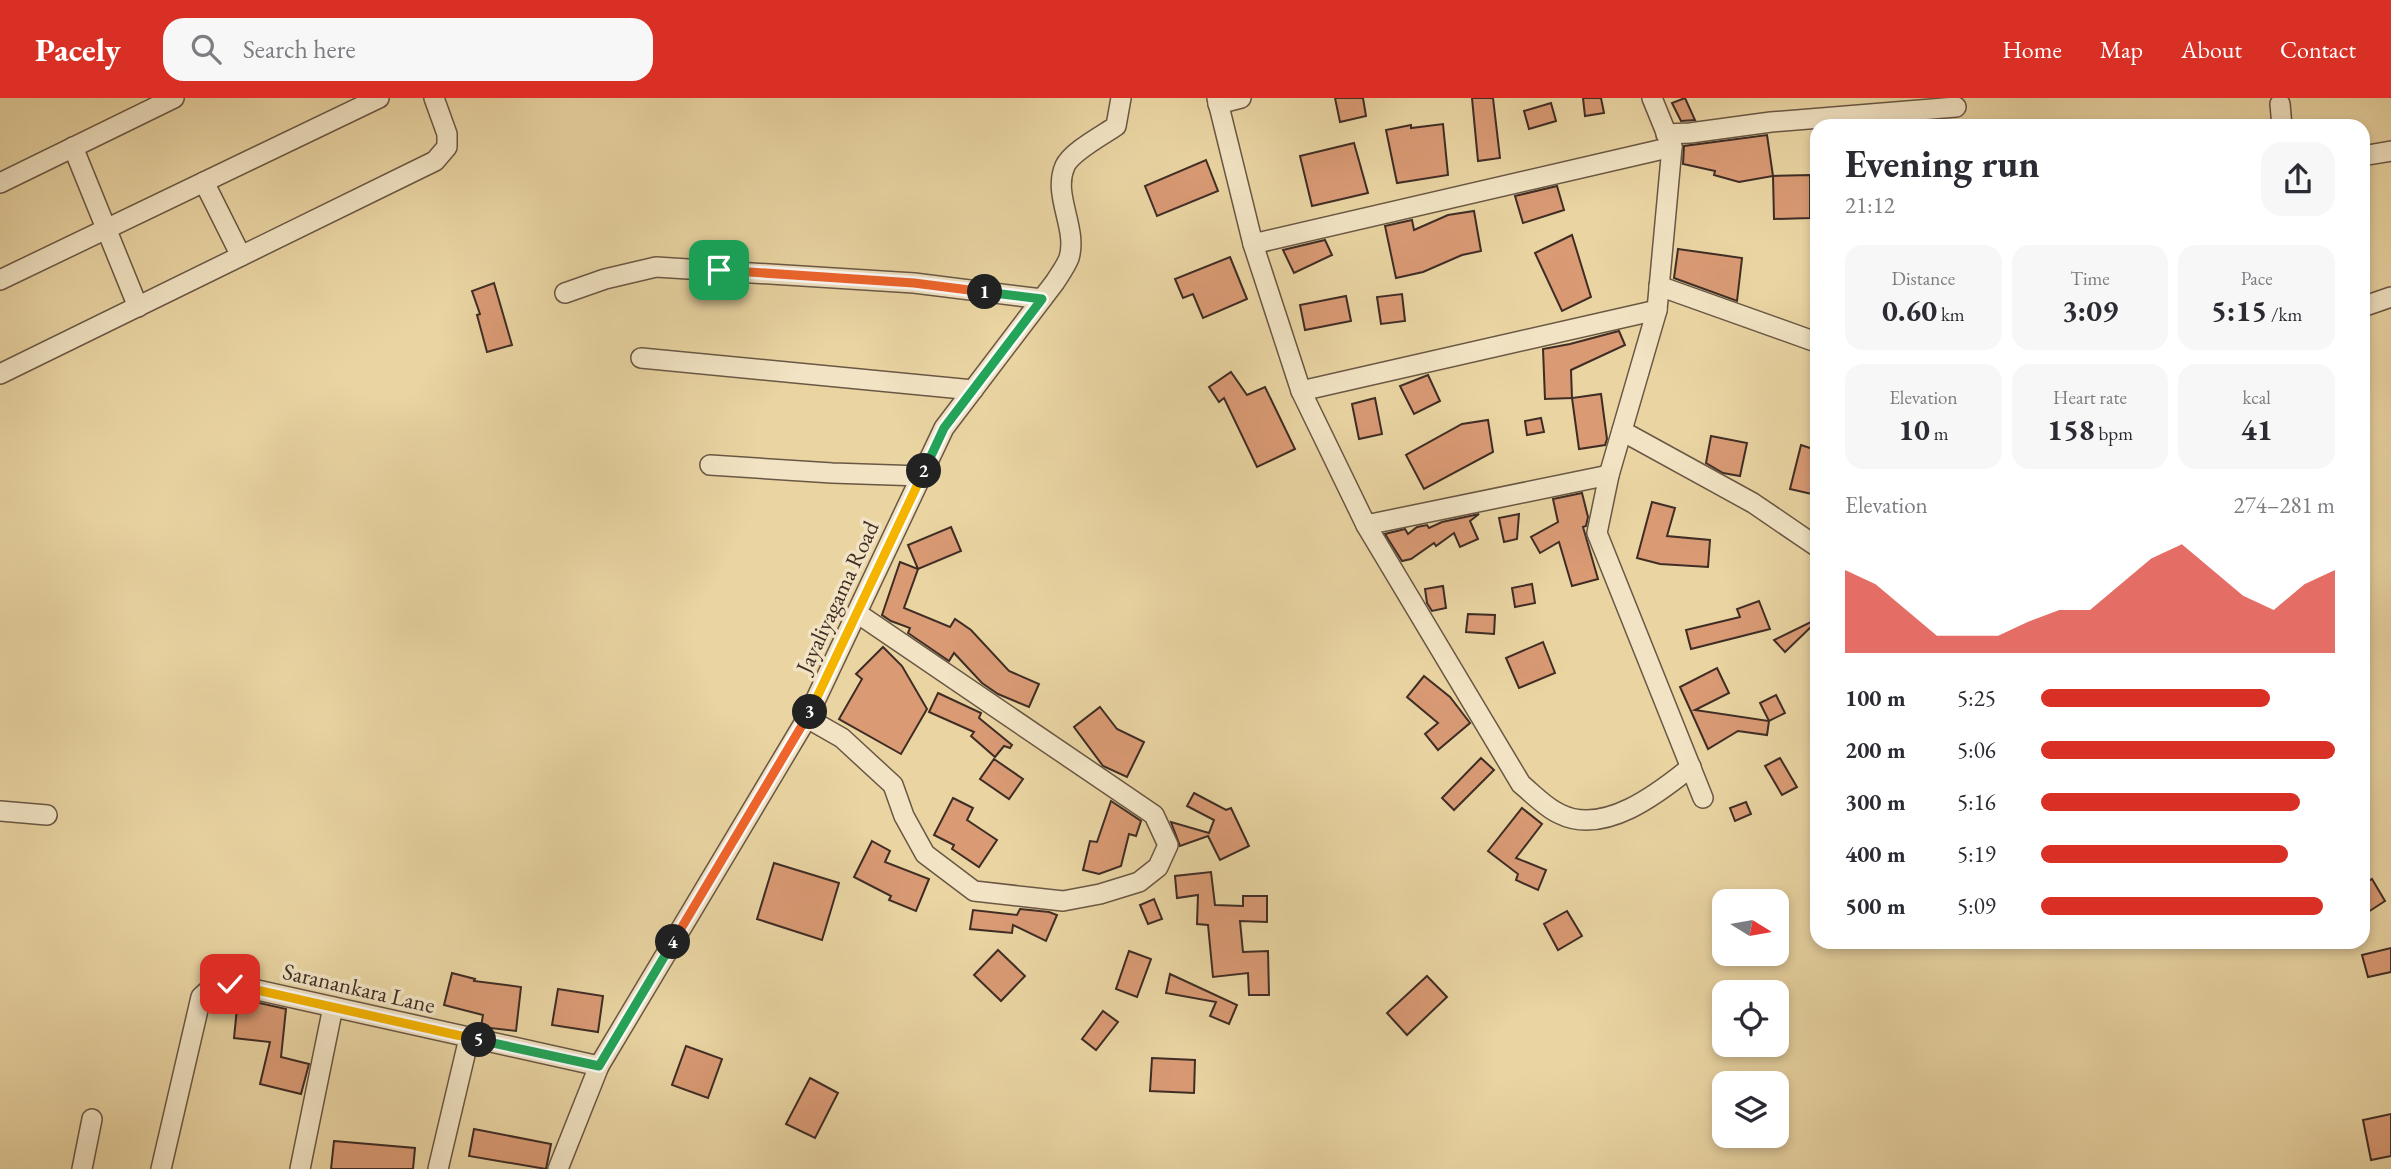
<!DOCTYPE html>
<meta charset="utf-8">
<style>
:root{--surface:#fff;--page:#f7f7f7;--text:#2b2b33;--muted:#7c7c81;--accent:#d93025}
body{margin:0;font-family:"EB Garamond",serif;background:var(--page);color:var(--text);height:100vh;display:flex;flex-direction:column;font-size:26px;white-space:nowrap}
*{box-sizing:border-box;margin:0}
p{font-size:23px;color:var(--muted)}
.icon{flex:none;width:38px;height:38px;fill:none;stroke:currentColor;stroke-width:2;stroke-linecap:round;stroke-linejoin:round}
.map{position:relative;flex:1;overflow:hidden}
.sheet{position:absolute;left:1810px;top:21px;width:560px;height:830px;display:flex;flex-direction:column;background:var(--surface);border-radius:21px;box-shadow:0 4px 10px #0003}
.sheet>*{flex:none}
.needle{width:46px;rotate:101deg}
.tools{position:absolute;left:1712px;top:791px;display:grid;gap:14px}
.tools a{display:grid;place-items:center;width:77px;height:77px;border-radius:14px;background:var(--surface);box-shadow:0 4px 10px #0003;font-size:35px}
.pin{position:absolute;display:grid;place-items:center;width:60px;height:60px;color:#fff;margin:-30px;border-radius:14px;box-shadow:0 4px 10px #0006}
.km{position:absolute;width:35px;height:35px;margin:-18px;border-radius:50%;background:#222;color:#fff;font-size:19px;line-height:35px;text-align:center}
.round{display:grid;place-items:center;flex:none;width:74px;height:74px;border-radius:21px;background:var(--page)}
.overview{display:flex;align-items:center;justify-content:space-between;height:119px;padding:0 35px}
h1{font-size:38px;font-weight:700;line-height:52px}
.stats{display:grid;grid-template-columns:repeat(3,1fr);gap:10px;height:119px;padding:7px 35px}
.stats div{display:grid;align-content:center;border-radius:18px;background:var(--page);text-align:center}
.stats b{font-size:30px;font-weight:700}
.stats small{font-size:19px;font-weight:400}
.stats p{font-size:19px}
.chart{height:196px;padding:14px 35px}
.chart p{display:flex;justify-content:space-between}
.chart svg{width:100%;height:126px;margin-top:7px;fill:var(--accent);opacity:.7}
ul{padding:0 35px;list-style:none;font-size:23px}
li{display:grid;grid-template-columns:112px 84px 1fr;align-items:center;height:52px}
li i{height:18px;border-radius:9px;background:var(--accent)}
header{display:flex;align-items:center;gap:42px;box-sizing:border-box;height:98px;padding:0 35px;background:var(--accent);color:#fff}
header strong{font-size:33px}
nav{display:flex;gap:38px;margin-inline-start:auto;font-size:24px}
.search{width:490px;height:63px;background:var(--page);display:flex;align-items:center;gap:18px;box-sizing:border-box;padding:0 24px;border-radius:21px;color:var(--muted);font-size:26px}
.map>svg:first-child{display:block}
.building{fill:#d99a74;stroke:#3f2d25;stroke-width:2}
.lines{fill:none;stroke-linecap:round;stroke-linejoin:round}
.minor-casing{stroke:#6a5744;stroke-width:22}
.minor{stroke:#f1e3c3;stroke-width:19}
.split-1-casing{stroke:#fff;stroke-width:14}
.split-2-casing{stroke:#fff;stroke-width:14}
.split-3-casing{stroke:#fff;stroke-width:14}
.split-4-casing{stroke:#fff;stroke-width:14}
.split-5-casing{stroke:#fff;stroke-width:14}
.split-6-casing{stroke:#fff;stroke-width:14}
.split-1{stroke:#f0652b;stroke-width:9}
.split-2{stroke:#22a559;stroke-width:9}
.split-3{stroke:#f5b400;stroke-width:9}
.split-4{stroke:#f0652b;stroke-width:9}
.split-5{stroke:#22a559;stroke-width:9}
.split-6{stroke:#f5b400;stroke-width:9}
.labels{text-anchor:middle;stroke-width:7;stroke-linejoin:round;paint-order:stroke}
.street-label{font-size:23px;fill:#3f2d25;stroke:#f1e3c3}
</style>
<header>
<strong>Pacely</strong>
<div class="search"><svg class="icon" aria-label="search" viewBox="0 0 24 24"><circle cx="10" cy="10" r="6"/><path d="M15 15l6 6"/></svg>Search here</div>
<nav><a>Home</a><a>Map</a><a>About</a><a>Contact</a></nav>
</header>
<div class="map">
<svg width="2391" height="1071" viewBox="0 0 2391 1071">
<rect width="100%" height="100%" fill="#e9d4a2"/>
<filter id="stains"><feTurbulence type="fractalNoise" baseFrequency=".00286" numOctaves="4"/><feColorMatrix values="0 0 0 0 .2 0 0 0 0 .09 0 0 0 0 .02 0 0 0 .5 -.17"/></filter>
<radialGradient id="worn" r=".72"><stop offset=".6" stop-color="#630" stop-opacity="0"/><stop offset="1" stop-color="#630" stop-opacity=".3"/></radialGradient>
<!-- building -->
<g class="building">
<path d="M1335 0H1363L1366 18 1340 24Z"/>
<path d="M1472 0H1493L1500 60 1478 63Z"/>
<path d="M1583 0H1601L1604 15 1585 18Z"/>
<path d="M1685 0 1695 22 1681 23 1672 5Z"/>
<path d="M1551 5 1556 23 1529 31 1524 13Z"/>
<path d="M1443 26 1448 77 1397 85 1386 32 1411 27V30Z"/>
<path d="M1767 37 1773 78 1739 84 1714 77 1715 73 1683 66 1684 48Z"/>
<path d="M1354 45 1368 95 1312 108 1300 58Z"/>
<path d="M1206 62 1218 93 1157 118 1145 88Z"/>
<path d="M1810 77V120L1774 121 1773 78Z"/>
<path d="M1557 88 1564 112 1523 125 1515 98Z"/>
<path d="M1474 113 1481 153 1462 157 1423 174 1396 180 1385 128 1412 122 1414 132 1448 117Z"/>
<path d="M1572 137 1591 199 1562 213 1535 155Z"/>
<path d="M1325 142 1332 157 1294 175 1283 152Z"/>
<path d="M1678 151 1742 160 1737 203 1674 180Z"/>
<path d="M1230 159 1247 201 1203 220 1193 196 1183 200 1175 181Z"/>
<path d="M494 185 512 247 487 254 477 217 480 216 472 193Z"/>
<path d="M1402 196 1405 223 1381 226 1377 199Z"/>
<path d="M1346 198 1351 223 1305 232 1300 207Z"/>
<path d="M1619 233 1625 247 1571 272 1572 300 1545 301 1543 251 1570 246Z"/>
<path d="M1231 274 1247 297 1265 289 1295 351 1257 369 1224 300 1219 304 1209 289Z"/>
<path d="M1428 277 1440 303 1414 316 1400 288Z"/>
<path d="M1601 296 1607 341 1605 347 1579 351 1572 300Z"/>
<path d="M1375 300 1382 336 1359 341 1352 306Z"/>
<path d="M1541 320 1544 334 1527 337 1525 323Z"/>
<path d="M1488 322 1493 354 1424 391 1406 357 1462 326Z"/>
<path d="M1711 338 1747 345 1740 378 1723 375 1706 365Z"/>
<path d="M1801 347 1816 352V397L1790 391Z"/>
<path d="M1582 395 1588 419 1586 428 1583 429 1598 481 1572 488 1559 444 1540 455 1531 439 1558 424 1553 401Z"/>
<path d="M1652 404 1675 410 1667 438 1710 442 1708 469 1660 466 1637 460Z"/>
<path d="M1479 416 1470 423 1478 441 1460 449 1454 435 1436 448 1434 445 1411 461 1402 463 1385 436 1405 431 1408 436 1417 429 1427 427 1429 430 1442 424Z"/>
<path d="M1519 416 1517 441 1504 444 1499 420Z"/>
<path d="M951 429 961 453 918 471 908 447Z"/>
<path d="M900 464 918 471 904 510 950 529 955 521 971 532 1009 573 1039 586 1029 609 998 596 982 585 954 555 949 563 908 535 910 530 891 523 882 517Z"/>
<path d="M1532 486 1535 505 1515 509 1512 490Z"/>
<path d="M1443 488 1446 510 1432 513 1427 505 1425 491Z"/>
<path d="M1759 503 1770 531 1691 551 1686 532 1740 519 1737 511Z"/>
<path d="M1468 516 1495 517 1494 536 1466 534Z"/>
<path d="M1813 523 1815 525 1785 554 1774 542Z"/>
<path d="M1543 544 1555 575 1519 590 1506 560Z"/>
<path d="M883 549 902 568 927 611 901 656 839 621 862 581 856 576Z"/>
<path d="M1717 570 1729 595 1695 612 1769 623 1767 637 1738 633 1708 651 1680 589Z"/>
<path d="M1424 578 1450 599 1470 625 1438 652 1425 636 1438 625 1407 599Z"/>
<path d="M938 595 981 615 979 620 1012 647 1010 650 1004 648 995 659 971 638 974 634 929 614Z"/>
<path d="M1776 597 1785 615 1769 623 1760 605Z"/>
<path d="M1100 609 1117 631 1144 644 1127 679 1103 668 1074 629Z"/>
<path d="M1481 660 1494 672 1454 712 1442 700Z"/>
<path d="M1780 660 1797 689 1782 697 1765 668Z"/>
<path d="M994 661 1023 681 1009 701 980 681Z"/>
<path d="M1194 695 1226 712 1231 710 1249 748 1220 762 1208 738 1180 748 1171 724 1209 735 1214 722 1187 708Z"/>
<path d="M953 700 973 710 967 722 997 742 979 769 952 751 954 747 934 737Z"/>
<path d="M1111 703 1141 723 1136 738 1129 736 1121 768 1099 776 1083 772 1090 743 1097 744Z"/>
<path d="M1746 704 1751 716 1735 723 1730 710Z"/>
<path d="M1522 710 1542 726 1516 760 1546 772 1538 792 1516 782 1518 776 1488 753Z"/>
<path d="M872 743 890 753 885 764 929 781 916 813 889 802 891 798 854 779Z"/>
<path d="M774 765 839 785 822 842 757 821Z"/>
<path d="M1211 774 1215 807 1243 808V798H1267V824L1240 823 1243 854 1268 853 1269 897H1249L1248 875 1213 879 1208 827 1197 826 1198 797 1177 800 1175 778Z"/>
<path d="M2372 781 2385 803 2362 818V787Z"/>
<path d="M1154 801 1162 821 1148 826 1140 807Z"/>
<path d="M1020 811 1049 814 1057 817 1046 843 1013 827 1012 835 970 831 973 812 1017 817Z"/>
<path d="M1567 813 1582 838 1558 852 1544 826Z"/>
<path d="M2391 850V874L2368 879 2362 857Z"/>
<path d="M998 852 1025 878 1001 903 974 877Z"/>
<path d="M1129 853 1151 861 1137 899 1116 891Z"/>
<path d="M452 875 475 881 474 883 521 889 516 933 481 929 483 917 444 907Z"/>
<path d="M1170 876 1237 907 1229 926 1210 918 1216 904 1166 895Z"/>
<path d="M1427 878 1447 899 1407 937 1387 915Z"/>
<path d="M558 891 603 898 598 934 552 927Z"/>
<path d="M238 900 286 911 281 959 309 966 301 996 260 986 270 944 234 940Z"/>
<path d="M1103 913 1118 924 1096 952 1082 941Z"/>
<path d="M686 948 722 961 708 1000 672 987Z"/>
<path d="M1152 960 1195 962 1194 995 1150 993Z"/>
<path d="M810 980 838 995 815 1040 786 1026Z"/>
<path d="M2391 1016V1058L2371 1062 2363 1022Z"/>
<path d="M474 1031 551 1046 546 1071 469 1058Z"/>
<path d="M334 1043 415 1050 413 1071H331Z"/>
</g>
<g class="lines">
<!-- minor casing -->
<g class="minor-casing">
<g id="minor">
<path d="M1217 0 1253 146 1301 293 1366 427 1521 686C1533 696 1546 710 1560 716 1604 738 1659 695 1691 669"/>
<path d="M1652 0 1672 49 1657 212 1609 377 1597 435 1703 700"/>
<path d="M1218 6 1241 0"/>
<path d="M2280 6 2282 28"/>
<path d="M1666 36 1690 35 1771 24 1956 9"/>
<path d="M73 49 138 209"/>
<path d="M2362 58 2391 53"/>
<path d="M204 84 241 158"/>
<path d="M0 85 174 0"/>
<path d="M1253 146 1672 49"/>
<path d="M0 182 379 0"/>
<path d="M1659 188 1816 244"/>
<path d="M565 195 605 181 656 169 914 185 1042 201"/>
<path d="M2362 209 2391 199"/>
<path d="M641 260 973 292"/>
<path d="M0 276 435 63 447 49V36L434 0"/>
<path d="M1301 293 1657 212"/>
<path d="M1622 333 1753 405 1816 448"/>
<path d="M710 367 832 375 921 378"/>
<path d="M1366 427 1609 377"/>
<path d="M807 620 842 640 893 687 904 718 925 756 974 793 1063 803 1100 796 1139 784 1158 769 1168 747 1154 717 857 515"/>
<path d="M0 713 47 717"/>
<path d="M82 1071 92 1021"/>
<path d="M161 1071 201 899 212 889 230 886 599 968"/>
<path d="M300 1071 333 909"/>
<path d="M438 1071 469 940"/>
<path d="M558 1071 599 968 807 620 944 330 1055 184C1060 176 1066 168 1069 160 1078 130 1052 97 1065 68 1071 54 1103 37 1116 28L1121 0"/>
</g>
</g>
<!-- minor -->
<use href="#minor" class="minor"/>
</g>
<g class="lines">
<!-- split-1 casing -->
<g class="split-1-casing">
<path id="split-1" d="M719 172 914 185 985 194"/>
</g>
<!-- split-2 casing -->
<g class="split-2-casing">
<path id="split-2" d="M924 373 944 330 1042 201 985 194"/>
</g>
<!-- split-3 casing -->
<g class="split-3-casing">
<path id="split-3" d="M810 614 924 373"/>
</g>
<!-- split-4 casing -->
<g class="split-4-casing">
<path id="split-4" d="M673 844 810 614"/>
</g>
<!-- split-5 casing -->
<g class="split-5-casing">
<path id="split-5" d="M479 942 599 968 673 844"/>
</g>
<!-- split-6 casing -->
<g class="split-6-casing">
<path id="split-6" d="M230 886 479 942"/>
</g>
<!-- split-1 -->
<use href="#split-1" class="split-1"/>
<!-- split-2 -->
<use href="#split-2" class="split-2"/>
<!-- split-3 -->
<use href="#split-3" class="split-3"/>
<!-- split-4 -->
<use href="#split-4" class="split-4"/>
<!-- split-5 -->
<use href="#split-5" class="split-5"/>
<!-- split-6 -->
<use href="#split-6" class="split-6"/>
</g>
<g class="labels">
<!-- street labels -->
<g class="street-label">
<text transform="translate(837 499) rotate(-65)" y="8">Jayaliyagama Road</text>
<text transform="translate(359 890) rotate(13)" y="8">Saranankara Lane</text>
</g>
</g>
<rect width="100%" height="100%" filter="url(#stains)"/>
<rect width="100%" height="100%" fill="url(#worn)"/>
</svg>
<div class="tools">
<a><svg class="needle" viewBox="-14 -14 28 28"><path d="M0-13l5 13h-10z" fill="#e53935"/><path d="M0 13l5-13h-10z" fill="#7c7c81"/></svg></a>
<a><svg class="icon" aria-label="locate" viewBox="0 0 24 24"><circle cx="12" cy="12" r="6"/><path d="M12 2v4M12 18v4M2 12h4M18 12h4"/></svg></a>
<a><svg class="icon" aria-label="layers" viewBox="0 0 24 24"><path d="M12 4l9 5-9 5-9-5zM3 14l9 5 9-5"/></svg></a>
</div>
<div class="pin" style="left:719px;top:172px;background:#1e9e55"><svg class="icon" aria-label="arrive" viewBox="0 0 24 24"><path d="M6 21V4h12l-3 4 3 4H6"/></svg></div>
<div class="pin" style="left:230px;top:886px;background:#d93025"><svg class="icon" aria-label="check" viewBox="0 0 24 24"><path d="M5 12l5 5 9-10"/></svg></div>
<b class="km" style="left:985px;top:194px">1</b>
<b class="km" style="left:924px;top:373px">2</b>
<b class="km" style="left:810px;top:614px">3</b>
<b class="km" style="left:673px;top:844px">4</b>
<b class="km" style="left:479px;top:942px">5</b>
<section class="sheet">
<div class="overview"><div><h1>Evening run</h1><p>21:12</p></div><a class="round"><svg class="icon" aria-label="share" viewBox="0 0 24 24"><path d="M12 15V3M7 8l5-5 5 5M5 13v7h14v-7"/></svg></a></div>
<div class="stats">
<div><p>Distance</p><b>0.60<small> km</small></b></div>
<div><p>Time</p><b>3:09</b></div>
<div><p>Pace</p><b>5:15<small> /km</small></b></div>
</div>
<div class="stats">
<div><p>Elevation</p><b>10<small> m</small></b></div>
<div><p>Heart rate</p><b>158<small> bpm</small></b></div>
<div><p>kcal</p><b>41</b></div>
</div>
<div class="chart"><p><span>Elevation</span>274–281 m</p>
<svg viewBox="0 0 160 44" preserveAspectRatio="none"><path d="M0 44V15L10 20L20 29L30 38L40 38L50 38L60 33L70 29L80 29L90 20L100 11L110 6L120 15L130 24L140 29L150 20L160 15V44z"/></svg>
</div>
<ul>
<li><b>100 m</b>5:25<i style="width:78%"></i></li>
<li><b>200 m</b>5:06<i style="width:100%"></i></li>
<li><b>300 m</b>5:16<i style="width:88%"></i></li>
<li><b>400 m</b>5:19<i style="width:84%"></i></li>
<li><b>500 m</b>5:09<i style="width:96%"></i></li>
</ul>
</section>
</div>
